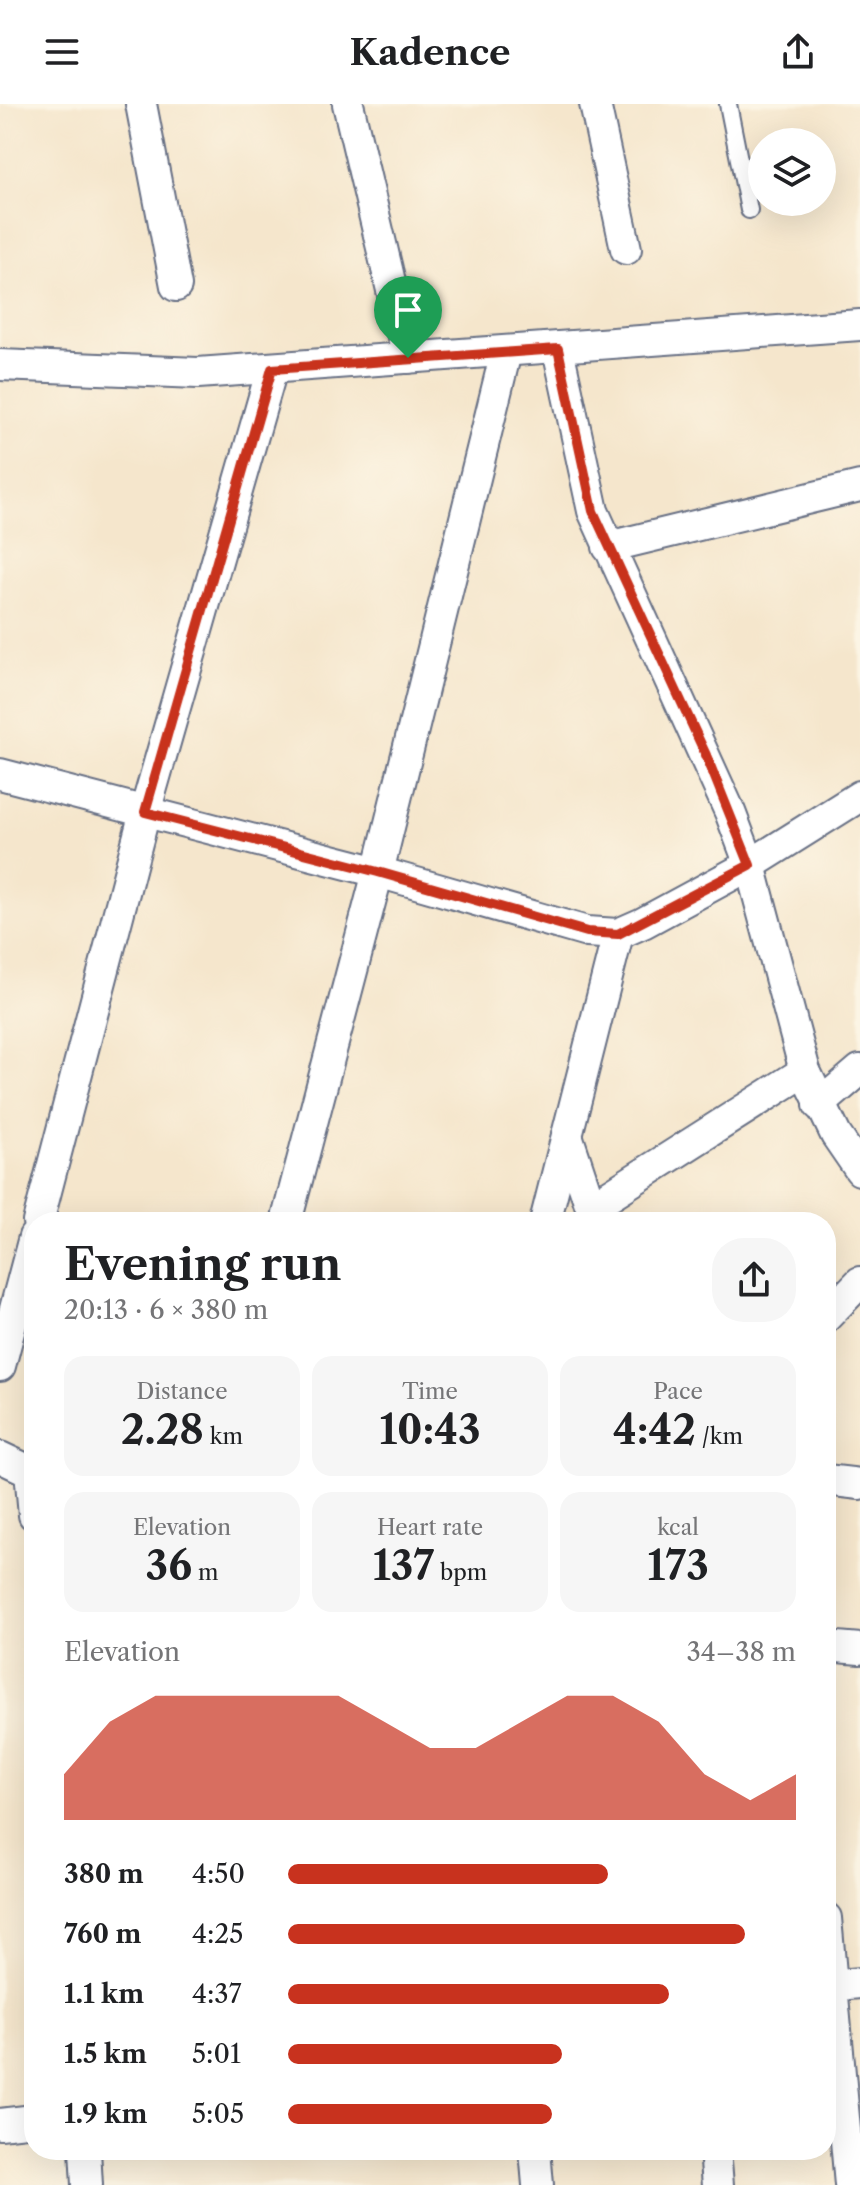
<!DOCTYPE html>
<meta charset="utf-8">
<style>
:root{--surface:#fff;--page:#f6f6f6;--text:#202124;--muted:#757577;--accent:#c8321e}
body{margin:0;font-family:"Libre Caslon Text",serif;background:var(--page);color:var(--text);height:100vh;display:flex;flex-direction:column;font-size:30px;white-space:nowrap}
*{box-sizing:border-box;margin:0}
p{font-size:26px;color:var(--muted)}
.icon{flex:none;width:44px;height:44px;fill:none;stroke:currentColor;stroke-width:2;stroke-linecap:round;stroke-linejoin:round}
.map{position:relative;flex:1;overflow:hidden}
.side{position:absolute;left:24px;top:1108px;width:812px;height:948px;display:flex;flex-direction:column;background:var(--surface);border-radius:32px;box-shadow:0 8px 32px #0002}
.side>*{flex:none}
.buttons{position:absolute;left:748px;top:24px;display:grid;gap:16px}
.buttons a{display:grid;place-items:center;width:88px;height:88px;border-radius:50%;background:var(--surface);box-shadow:0 8px 32px #0002;font-size:40px}
.pin{position:absolute;display:grid;place-items:center;width:68px;height:68px;color:#fff;margin:-82px -34px;border-radius:50% 50% 50% 0;rotate:-45deg;box-shadow:0 0 8px #0007}
.pin .icon{rotate:45deg}
.round{display:grid;place-items:center;flex:none;width:84px;height:84px;border-radius:32px;background:var(--page)}
.headline{display:flex;align-items:center;justify-content:space-between;height:136px;padding:0 40px}
h1{font-size:44px;font-weight:800;line-height:60px}
.stats{display:grid;grid-template-columns:repeat(3,1fr);gap:12px;height:136px;padding:8px 40px}
.stats div{display:grid;align-content:center;border-radius:20px;background:var(--page);text-align:center}
.stats b{font-size:40px;font-weight:800}
.stats small{font-size:22px;font-weight:400}
.stats p{font-size:22px}
.chart{height:224px;padding:16px 40px}
.chart p{display:flex;justify-content:space-between}
.chart svg{width:100%;height:144px;margin-top:8px;fill:var(--accent);opacity:.7}
ul{padding:0 40px;list-style:none;font-size:26px}
li{display:grid;grid-template-columns:128px 96px 1fr;align-items:center;height:60px}
li i{height:20px;border-radius:10px;background:var(--accent)}
header{display:flex;justify-content:space-between;align-items:center;height:104px;padding:0 40px;background:var(--surface);font-size:36px;font-weight:800}
.map>svg:first-child{display:block}
.lines{fill:none;stroke-linecap:round;stroke-linejoin:round}
.service-casing{stroke:#676f84;stroke-width:20}
.minor-casing{stroke:#676f84;stroke-width:34}
.service{stroke:#fff;stroke-width:16}
.minor{stroke:#fff;stroke-width:30}
.route-casing{stroke:#fff;stroke-width:16}
.route{stroke:#c8321e;stroke-width:10}
</style>
<header><svg class="icon" aria-label="menu" viewBox="0 0 24 24"><path d="M4 6h16M4 12h16M4 18h16"/></svg>Kadence<svg class="icon" aria-label="share" viewBox="0 0 24 24"><path d="M12 15V3M7 8l5-5 5 5M5 13v7h14v-7"/></svg></header>
<div class="map">
<svg width="860" height="2081" viewBox="0 0 860 2081">
<rect width="100%" height="100%" fill="#fcf5e5"/>
<filter id="ink" filterUnits="userSpaceOnUse"><feTurbulence type="fractalNoise" baseFrequency=".0125" numOctaves="2"/><feDisplacementMap in="SourceGraphic" scale="16" xChannelSelector="R" yChannelSelector="G"/><feConvolveMatrix kernelMatrix="1 2 1 2 8 2 1 2 1" color-interpolation-filters="sRGB"/></filter>
<filter id="wash" filterUnits="userSpaceOnUse"><feTurbulence type="fractalNoise" baseFrequency=".006" numOctaves="4" result="noise"/><feDisplacementMap in="SourceGraphic" scale="32" xChannelSelector="R" yChannelSelector="G"/><feGaussianBlur stdDeviation="1.8" result="paint"/><feColorMatrix in="noise" values="0 0 0 0 0 0 0 0 0 0 0 0 0 0 0 0 0 1.4 0 .05"/><feComposite in="paint" operator="in"/></filter>
<g filter="url(#wash)">
<rect width="100%" height="100%" fill="#f5e6cc"/>
</g>
<g filter="url(#ink)">
<g class="lines">
<!-- service casing -->
<g class="service-casing">
<path id="service" d="M728 0 749 106"/>
</g>
<!-- minor casing -->
<g class="minor-casing">
<g id="minor">
<path d="M141 0 176 182"/>
<path d="M348 0 408 254"/>
<path d="M595 0 626 145"/>
<path d="M558 245 593 407 730 708 750 761 805 967 836 1031 860 1066"/>
<path d="M0 261 198 269 860 221"/>
<path d="M608 443 860 382"/>
<path d="M0 670 378 768 587 828 618 830 643 819 750 761 860 692"/>
<path d="M819 1001 860 966"/>
<path d="M567 1031 596 1118"/>
<path d="M591 1103 805 967"/>
<path d="M38 1118 145 708 272 265"/>
<path d="M286 1118 378 768 506 248"/>
<path d="M545 1118 618 830"/>
<path d="M826 1213 860 1178"/>
<path d="M0 1262 34 1133"/>
<path d="M0 1353 34 1369"/>
<path d="M30 1367 34 1411"/>
<path d="M826 1376 860 1380"/>
<path d="M826 1542 860 1545"/>
<path d="M826 1814 850 2081"/>
<path d="M826 1882 860 1879"/>
<path d="M0 2020 34 2016"/>
<path d="M85 2046 87 2081"/>
<path d="M535 2046 538 2081"/>
<path d="M715 2046 718 2081"/>
</g>
</g>
<!-- service -->
<use href="#service" class="service"/>
<!-- minor -->
<use href="#minor" class="minor"/>
</g>
</g>
<g class="lines" filter="url(#ink)">
<!-- route casing -->
<g class="route-casing">
<path id="route" d="M558 245 593 407 706 651 750 761 618 830 587 828 378 768 145 708 272 265Z"/>
</g>
<!-- route -->
<use href="#route" class="route"/>
</g>
</svg>
<div class="buttons">
<a><svg class="icon" aria-label="layers" viewBox="0 0 24 24"><path d="M12 4l9 5-9 5-9-5zM3 14l9 5 9-5"/></svg></a>
</div>
<div class="pin" style="left:408px;top:254px;background:#1e9e55"><svg class="icon" aria-label="arrive" viewBox="0 0 24 24"><path d="M6 21V4h12l-3 4 3 4H6"/></svg></div>
<section class="side">
<div class="headline"><div><h1>Evening run</h1><p>20:13 · 6 × 380 m</p></div><a class="round"><svg class="icon" aria-label="share" viewBox="0 0 24 24"><path d="M12 15V3M7 8l5-5 5 5M5 13v7h14v-7"/></svg></a></div>
<div class="stats">
<div><p>Distance</p><b>2.28<small> km</small></b></div>
<div><p>Time</p><b>10:43</b></div>
<div><p>Pace</p><b>4:42<small> /km</small></b></div>
</div>
<div class="stats">
<div><p>Elevation</p><b>36<small> m</small></b></div>
<div><p>Heart rate</p><b>137<small> bpm</small></b></div>
<div><p>kcal</p><b>173</b></div>
</div>
<div class="chart"><p><span>Elevation</span>34–38 m</p>
<svg viewBox="0 0 160 44" preserveAspectRatio="none"><path d="M0 44V30L10 14L20 6L30 6L40 6L50 6L60 6L70 14L80 22L90 22L100 14L110 6L120 6L130 14L140 30L150 38L160 30V44z"/></svg>
</div>
<ul>
<li><b>380 m</b>4:50<i style="width:63%"></i></li>
<li><b>760 m</b>4:25<i style="width:90%"></i></li>
<li><b>1.1 km</b>4:37<i style="width:75%"></i></li>
<li><b>1.5 km</b>5:01<i style="width:54%"></i></li>
<li><b>1.9 km</b>5:05<i style="width:52%"></i></li>
</ul>
</section>
</div>
